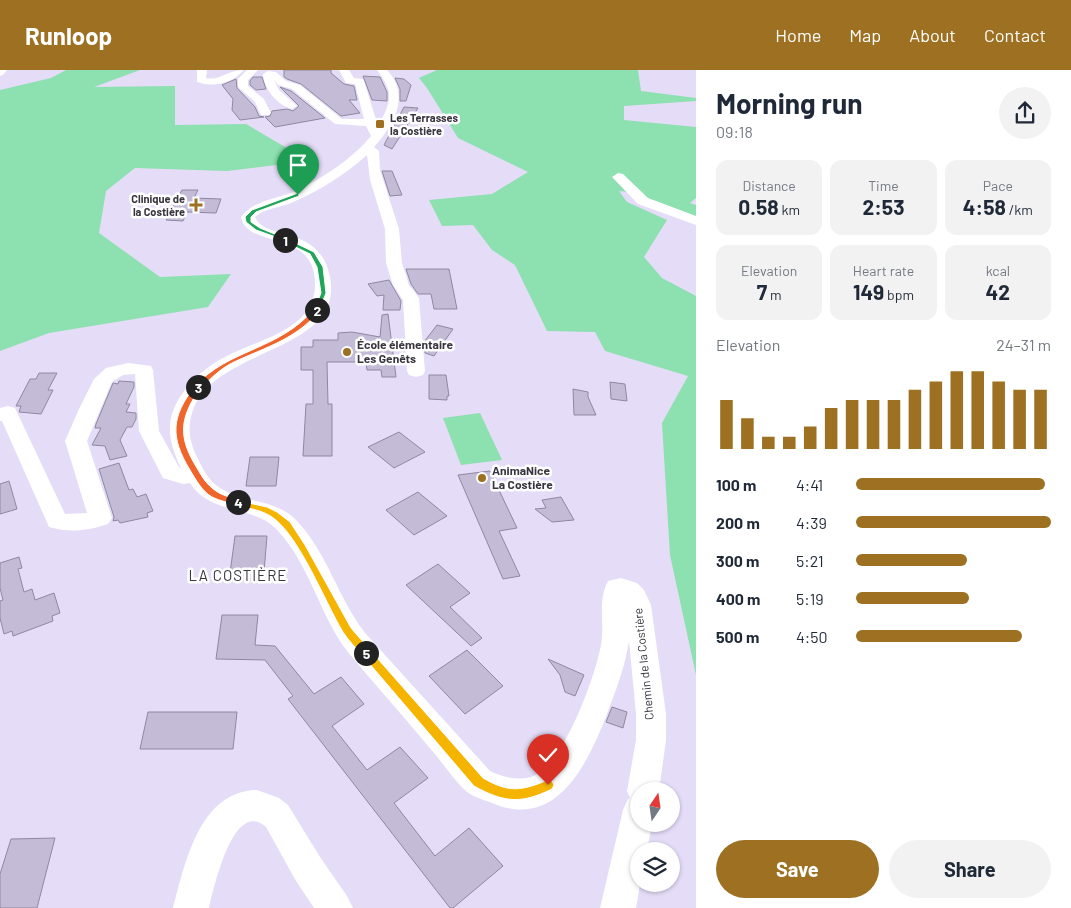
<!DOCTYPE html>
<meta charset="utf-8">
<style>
:root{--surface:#fff;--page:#f2f2f3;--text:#1f2937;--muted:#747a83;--accent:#9d7121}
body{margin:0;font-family:Barlow,sans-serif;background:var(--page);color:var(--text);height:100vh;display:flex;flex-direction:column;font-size:19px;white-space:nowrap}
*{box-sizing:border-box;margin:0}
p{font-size:16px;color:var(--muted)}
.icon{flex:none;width:28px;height:28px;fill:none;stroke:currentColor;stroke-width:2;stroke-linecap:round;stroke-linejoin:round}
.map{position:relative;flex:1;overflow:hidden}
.drawer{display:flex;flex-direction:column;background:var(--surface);width:375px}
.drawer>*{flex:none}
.needle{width:32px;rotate:13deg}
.fabs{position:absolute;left:630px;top:712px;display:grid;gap:10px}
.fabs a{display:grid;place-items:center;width:50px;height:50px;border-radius:50%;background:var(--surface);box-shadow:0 1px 4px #0004;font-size:25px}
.pin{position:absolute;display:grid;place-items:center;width:42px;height:42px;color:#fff;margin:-51px -21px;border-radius:50% 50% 50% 0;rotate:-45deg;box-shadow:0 0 5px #0007}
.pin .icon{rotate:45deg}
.km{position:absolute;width:25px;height:25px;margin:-12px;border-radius:50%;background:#222;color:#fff;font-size:14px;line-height:25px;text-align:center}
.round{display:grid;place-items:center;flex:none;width:52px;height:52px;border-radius:26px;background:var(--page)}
.headline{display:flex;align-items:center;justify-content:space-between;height:85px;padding:0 20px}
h1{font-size:28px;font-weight:700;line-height:38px}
.stats{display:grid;grid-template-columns:repeat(3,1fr);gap:8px;height:85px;padding:5px 20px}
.stats div{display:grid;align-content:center;border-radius:12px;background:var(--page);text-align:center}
.stats b{font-size:21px;font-weight:700}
.stats small{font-size:14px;font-weight:400}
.stats p{font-size:14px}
.chart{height:140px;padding:10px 20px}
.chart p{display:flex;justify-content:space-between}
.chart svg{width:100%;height:90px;margin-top:5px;stroke:var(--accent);stroke-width:6}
.button{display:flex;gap:10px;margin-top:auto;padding:10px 20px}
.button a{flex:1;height:58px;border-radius:30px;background:var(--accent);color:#fff;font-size:20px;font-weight:700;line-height:58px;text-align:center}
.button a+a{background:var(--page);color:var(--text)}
ul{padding:0 20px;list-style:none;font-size:16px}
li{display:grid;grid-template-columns:80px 60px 1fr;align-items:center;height:38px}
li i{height:12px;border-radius:6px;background:var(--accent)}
header{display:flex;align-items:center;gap:30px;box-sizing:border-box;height:70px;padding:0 25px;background:var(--accent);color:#fff}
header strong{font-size:24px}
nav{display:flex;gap:28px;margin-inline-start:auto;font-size:18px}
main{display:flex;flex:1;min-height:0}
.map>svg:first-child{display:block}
.green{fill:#8de0b0}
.building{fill:#c4bcd6;stroke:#9088a1}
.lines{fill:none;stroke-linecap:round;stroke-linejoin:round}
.minor{fill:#fff;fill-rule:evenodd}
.split-1{fill:#22a559;stroke:#fff}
.split-2{fill:#22a559;stroke:#fff}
.split-3{fill:#f0652b;stroke:#fff}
.split-4{fill:#f0652b;stroke:#fff}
.split-5{fill:#f5b400;stroke:#fff}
.split-6{fill:#f5b400;stroke:#fff}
.poi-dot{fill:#9d7121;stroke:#fff;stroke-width:2}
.labels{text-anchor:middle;stroke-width:5;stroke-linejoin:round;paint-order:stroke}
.far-poi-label{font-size:11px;font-weight:bold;fill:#38353f;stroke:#fff;text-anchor:start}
.poi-label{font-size:12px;font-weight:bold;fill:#38353f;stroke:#fff;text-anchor:start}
.street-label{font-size:12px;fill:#38353f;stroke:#fff}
.quarter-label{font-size:15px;letter-spacing:1px;fill:#38353f;stroke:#fff}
</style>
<header>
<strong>Runloop</strong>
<nav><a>Home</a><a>Map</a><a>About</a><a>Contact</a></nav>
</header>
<main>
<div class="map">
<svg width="696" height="838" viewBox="0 0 696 838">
<rect width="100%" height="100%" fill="#e5dcf7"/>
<!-- green -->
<g class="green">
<path d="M66 0H140L94 17 175 16V55L246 54 309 91 227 101 135 98 106 121 99 163 160 207 231 204 208 237 49 263 0 281V20L51 8Z"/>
<path d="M437 0H638L641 21 696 28V31L624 36V50L696 57V128L690 133 696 135V151L637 123 619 121 627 132 667 150 644 187 662 208 696 226V605L670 485 662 353 688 306 605 281 595 262 547 261 515 195 492 180 473 155 442 156 429 130 492 124 528 102 458 68 427 18 419 8Z"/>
<path d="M480 343 502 390 461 395 443 348Z"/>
</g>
<!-- building -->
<g class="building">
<path d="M284 0H331V3L344 14 354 16 357 30H349L360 43 341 46 301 14 287 9 284 7Z"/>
<path d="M363 6 380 7 387 22V31L372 30Z"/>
<path d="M253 7H262L266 19 256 20 250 15V11Z"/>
<path d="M395 8 404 9 411 15 406 31H400V19Z"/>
<path d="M236 9 237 18 255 37 259 46 264 47 240 50 232 40 233 29 222 15Z"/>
<path d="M280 17 291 21 325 48 275 57 265 47 270 46 272 41 287 39 293 41 299 36Z"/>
<path d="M404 37 418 38 392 79 384 75Z"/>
<path d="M382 101H392L402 125 390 126Z"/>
<path d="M182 120H198L194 128 221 129 216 143 187 142 183 151 166 150Z"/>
<path d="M406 199H449L457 239H434L431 224H418L411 214Z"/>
<path d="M389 210 401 231 400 240H383L384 225 377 226 368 214Z"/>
<path d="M388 244 396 307H382L381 300H367L366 292H327L328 334H332V386H303L306 334H313V300H301V277H313V270H338V263L352 262 380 267 382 245Z"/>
<path d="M437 255 453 259 434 286 425 283 424 272Z"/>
<path d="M39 303H57L48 320H53L41 344 19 342 21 336H16L30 309H36Z"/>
<path d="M429 305H446L449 326H447V330L429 329Z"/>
<path d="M119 311 134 312V317L126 334H130L126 342 136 343V349L132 357H127L120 370 127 386 110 390 105 376 92 375 101 358H95L96 354 113 313 118 314Z"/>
<path d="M610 312 625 314 627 331 611 329Z"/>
<path d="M573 319 588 322V327L596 345H574Z"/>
<path d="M399 362 425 382 394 398 368 377Z"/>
<path d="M250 387H279L276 416H246Z"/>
<path d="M119 393 129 420 133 419 137 427 146 424 153 441 147 443 148 447 120 453 118 450 113 451 114 447 99 399Z"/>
<path d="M490 401 517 458 499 461 520 506 503 509 458 405Z"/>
<path d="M9 411 17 439 0 444V414Z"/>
<path d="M418 422 447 446 414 465 386 440Z"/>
<path d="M561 427 574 450 552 452 535 439 546 438 542 430Z"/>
<path d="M235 466H267L264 502 230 503Z"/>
<path d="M19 487 22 498 18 499 24 522 32 519 35 530 54 523 60 543 52 546 53 551 13 566 12 561 4 564 0 548V531L3 530 0 518V493Z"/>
<path d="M438 494 470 523 450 537 482 568 471 576 406 515Z"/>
<path d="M222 545H258L255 575 275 576 314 624 341 607 364 634 332 656 367 700 400 677 428 708 394 733 435 786 469 758 503 796 453 838H450L288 629 293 626 265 590 216 589Z"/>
<path d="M467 580 503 616 465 644 429 606Z"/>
<path d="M548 589 584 605 575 626 565 622 560 605Z"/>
<path d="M612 637 627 642 623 658 606 652Z"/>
<path d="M148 642H237L233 679H140Z"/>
<path d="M55 768 37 838H0V804L11 769Z"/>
</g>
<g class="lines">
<!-- minor -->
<g class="minor">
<path d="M0 0H7L3 5 0 6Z"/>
<path d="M197 0H207L206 8C220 11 227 0 244 0 232 13 214 18 197 12Z"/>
<path d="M247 0H258L248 10V16L264 29 271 43 269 45H261L255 32 238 17V9Z"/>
<path d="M339 0H349L354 8 363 9 364 11 378 56C391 32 395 23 377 0H387C411 25 394 55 374 77L379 81 380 100 399 159 402 193 409 215 419 228 425 301 423 305 416 307 409 305 407 301 403 230 393 215 386 193 385 159 370 110 367 85C345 105 319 121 291 133 279 138 265 138 255 147 265 172 320 154 330 207 345 284 212 276 192 343 187 359 190 372 197 387 202 397 207 408 216 415 239 434 273 427 295 449 327 481 338 529 366 564L490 701C503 707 517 711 531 707 564 695 595 607 601 575 605 552 597 532 608 511L621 508 637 513 644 520 651 535 666 644V670L659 721H639V754H652L647 781H639V814H640L636 838H600L623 740 628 729 630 728 627 721 636 670V644L629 571C625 597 616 620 607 644 588 693 557 761 492 733 484 730 474 727 467 722 455 712 440 689 428 676 402 644 373 613 347 581 319 544 310 495 278 461 254 434 211 446 190 413L183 414 163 408 139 361 135 304 123 305 112 312 87 371 112 448 108 454C87 461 70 463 49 457L2 351H0V338L8 336 15 338 65 444 87 443 65 371 79 339 94 309 106 298 128 293 151 296 153 300 159 361 179 397 181 398C169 373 164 352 180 327 191 310 207 296 225 287 258 269 313 261 315 216 317 158 247 180 241 147 253 130 278 129 296 121 324 107 351 90 371 66L366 56 335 54 292 19 278 15 274 10 279 20 297 36 292 39C277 35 264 19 263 4L268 1 276 2 286 11 300 15 342 49H364L355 14 346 13Z"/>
<path d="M618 103 623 104 648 128 696 146V155L638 134 612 107Z"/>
<path d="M257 720 279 728 288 735 320 787 347 826 353 838H314L296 811 266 757C233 727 213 821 209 838H173C185 794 199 721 257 720Z"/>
</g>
</g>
<!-- split-1 -->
<path class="split-1" d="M298 123 299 126 256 142 251 147V152L260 158 287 169V171L256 160 246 152 245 147 252 140Z"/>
<!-- split-2 -->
<path class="split-2" d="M283 169H287L314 182 323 197 326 223 319 241 314 240 321 223 317 197 310 184 283 171Z"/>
<!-- split-3 -->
<path class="split-3" d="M315 238 320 240C297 269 266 277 234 292 221 298 210 309 200 319L194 317C229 278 279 281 315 238Z"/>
<!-- split-4 -->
<path class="split-4" d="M195 316 201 317C180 347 177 366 197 398 202 407 207 415 216 421 223 426 233 428 241 430V435H238C230 433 220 431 212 427 202 421 196 410 190 400 170 367 171 347 195 316Z"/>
<!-- split-5 -->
<path class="split-5" d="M235 430 267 437 277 442 290 452 305 475 351 558 370 580V586H363C356 578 348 570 343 562 325 532 299 465 272 447 262 440 247 438 235 435Z"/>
<!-- split-6 -->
<path class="split-6" d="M366 578 370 580 483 708C509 723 521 721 548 710L552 711 554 715 552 719C521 734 505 733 474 716L363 586 361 583Z"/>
<!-- markers -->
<g class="poi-dot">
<rect x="375" y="49" width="10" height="10" rx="2.5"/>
<path d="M193.5 127.5h5v5h5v5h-5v5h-5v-5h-5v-5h5z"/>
<circle cx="347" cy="282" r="5"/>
<circle cx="482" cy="408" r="5"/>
</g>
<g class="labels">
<!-- far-poi labels -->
<g class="far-poi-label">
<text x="390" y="52">Les Terrasses<tspan x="390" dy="13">la Costière</tspan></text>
<text x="185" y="133" text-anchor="end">Clinique de<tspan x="185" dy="13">la Costière</tspan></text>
</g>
<!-- poi labels -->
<g class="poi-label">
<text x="357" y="279">École élémentaire<tspan x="357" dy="14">Les Genêts</tspan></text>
<text x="492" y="405">AnimaNice<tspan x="492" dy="14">La Costière</tspan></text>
</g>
<!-- street labels -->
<g class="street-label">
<text transform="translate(644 594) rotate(-96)" y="4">Chemin de la Costière</text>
</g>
<!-- quarter labels -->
<g class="quarter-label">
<text x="238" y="511">LA COSTIÈRE</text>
</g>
</g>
</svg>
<div class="fabs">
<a><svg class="needle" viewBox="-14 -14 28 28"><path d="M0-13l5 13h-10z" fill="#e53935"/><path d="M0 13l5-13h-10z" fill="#747a83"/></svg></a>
<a><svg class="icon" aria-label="layers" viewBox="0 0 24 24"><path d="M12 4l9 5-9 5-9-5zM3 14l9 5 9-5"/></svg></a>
</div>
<div class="pin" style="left:298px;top:125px;background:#1e9e55"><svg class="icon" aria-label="arrive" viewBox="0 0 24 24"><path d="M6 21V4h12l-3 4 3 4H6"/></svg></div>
<div class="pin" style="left:548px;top:715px;background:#d93025"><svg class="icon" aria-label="check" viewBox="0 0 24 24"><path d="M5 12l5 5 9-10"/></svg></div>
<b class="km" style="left:285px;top:170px">1</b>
<b class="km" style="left:317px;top:240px">2</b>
<b class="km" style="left:198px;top:317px">3</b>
<b class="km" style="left:238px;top:432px">4</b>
<b class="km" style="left:366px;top:583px">5</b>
</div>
<section class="drawer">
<div class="headline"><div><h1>Morning run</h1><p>09:18</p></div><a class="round"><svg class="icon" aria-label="share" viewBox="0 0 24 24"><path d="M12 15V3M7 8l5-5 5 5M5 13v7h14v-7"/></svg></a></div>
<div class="stats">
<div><p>Distance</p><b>0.58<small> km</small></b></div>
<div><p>Time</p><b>2:53</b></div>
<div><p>Pace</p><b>4:58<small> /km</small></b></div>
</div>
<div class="stats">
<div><p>Elevation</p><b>7<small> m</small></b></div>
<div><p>Heart rate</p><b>149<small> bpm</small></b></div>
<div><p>kcal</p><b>42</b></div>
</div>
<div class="chart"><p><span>Elevation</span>24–31 m</p>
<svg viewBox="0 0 160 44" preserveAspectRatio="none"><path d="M5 44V20M15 44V29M25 44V38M35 44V38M45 44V33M55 44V24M65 44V20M75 44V20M85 44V20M95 44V15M105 44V11M115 44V6M125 44V6M135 44V11M145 44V15M155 44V15"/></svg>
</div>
<ul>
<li><b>100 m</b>4:41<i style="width:97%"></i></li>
<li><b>200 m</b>4:39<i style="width:100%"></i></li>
<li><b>300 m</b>5:21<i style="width:57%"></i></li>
<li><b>400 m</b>5:19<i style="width:58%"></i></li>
<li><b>500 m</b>4:50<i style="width:85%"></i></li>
</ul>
<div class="button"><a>Save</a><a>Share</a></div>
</section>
</main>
